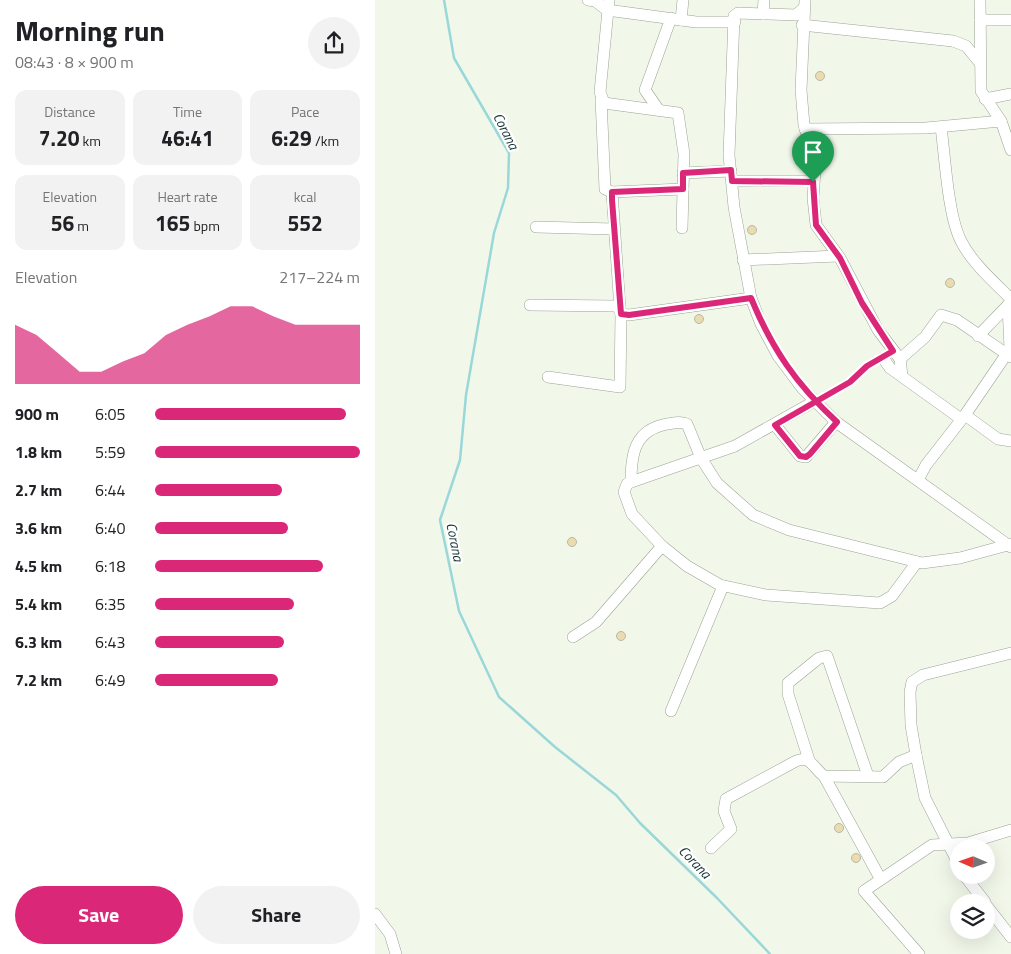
<!DOCTYPE html>
<meta charset="utf-8">
<style>
:root{--surface:#fff;--page:#f2f2f2;--text:#202124;--muted:#757577;--accent:#db2777}
body{margin:0;font-family:"Titillium Web",sans-serif;background:var(--page);color:var(--text);height:100vh;display:flex;flex-direction:column;font-size:19px;white-space:nowrap}
*{box-sizing:border-box;margin:0}
p{font-size:16px;color:var(--muted)}
.icon{flex:none;width:28px;height:28px;fill:none;stroke:currentColor;stroke-width:2;stroke-linecap:round;stroke-linejoin:round}
.map{position:relative;flex:1;overflow:hidden}
.drawer{display:flex;flex-direction:column;background:var(--surface);width:375px}
.drawer>*{flex:none}
.needle{width:32px;rotate:272deg}
.tools{position:absolute;left:575px;top:839px;display:grid;gap:10px}
.tools a{display:grid;place-items:center;width:45px;height:45px;border-radius:50%;background:var(--surface);box-shadow:0 5px 20px #0002;font-size:25px}
.pin{position:absolute;display:grid;place-items:center;width:42px;height:42px;color:#fff;margin:-51px -21px;border-radius:50% 50% 50% 0;rotate:-45deg;box-shadow:0 0 5px #0007}
.pin .icon{rotate:45deg}
.round{display:grid;place-items:center;flex:none;width:52px;height:52px;border-radius:26px;background:var(--page)}
.overview{display:flex;align-items:center;justify-content:space-between;height:85px;padding:0 15px}
h1{font-size:28px;font-weight:700;line-height:38px}
.figures{display:grid;grid-template-columns:repeat(3,1fr);gap:8px;height:85px;padding:5px 15px}
.figures div{display:grid;align-content:center;border-radius:12px;background:var(--page);text-align:center}
.figures b{font-size:21px;font-weight:700}
.figures small{font-size:14px;font-weight:400}
.figures p{font-size:14px}
.chart{height:140px;padding:10px 15px}
.chart p{display:flex;justify-content:space-between}
.chart svg{width:100%;height:90px;margin-top:5px;fill:var(--accent);opacity:.7}
.primary-button{display:flex;gap:10px;margin-top:auto;padding:10px 15px}
.primary-button a{flex:1;height:58px;border-radius:30px;background:var(--accent);color:#fff;font-size:20px;font-weight:700;line-height:58px;text-align:center}
.primary-button a+a{background:var(--page);color:var(--text)}
ul{padding:0 15px;list-style:none;font-size:16px}
li{display:grid;grid-template-columns:80px 60px 1fr;align-items:center;height:38px}
li i{height:12px;border-radius:6px;background:var(--accent)}
main{display:flex;flex:1;min-height:0}
.map>svg:first-child{display:block}
.lines{fill:none;stroke-linecap:round;stroke-linejoin:round}
.stream{stroke:#9ad7d9;stroke-width:2.5}
.building{fill:#eadcae;stroke:#bbb7a8}
.minor-casing{stroke:#9ca395;stroke-width:12}
.path{stroke:#989d93;stroke-width:1;stroke-dasharray:1 4;stroke-linecap:butt}
.minor{stroke:#fff;stroke-width:11}
.route-casing{stroke:#fff;stroke-width:10}
.route{stroke:#db2777;stroke-width:6}
.labels{text-anchor:middle;stroke-width:4.5;stroke-linejoin:round;paint-order:stroke}
.water-label{font-size:14px;font-style:italic;fill:#123132;stroke:#fff}
</style>
<main>
<section class="drawer">
<div class="overview"><div><h1>Morning run</h1><p>08:43 · 8 × 900 m</p></div><a class="round"><svg class="icon" aria-label="share" viewBox="0 0 24 24"><path d="M12 15V3M7 8l5-5 5 5M5 13v7h14v-7"/></svg></a></div>
<div class="figures">
<div><p>Distance</p><b>7.20<small> km</small></b></div>
<div><p>Time</p><b>46:41</b></div>
<div><p>Pace</p><b>6:29<small> /km</small></b></div>
</div>
<div class="figures">
<div><p>Elevation</p><b>56<small> m</small></b></div>
<div><p>Heart rate</p><b>165<small> bpm</small></b></div>
<div><p>kcal</p><b>552</b></div>
</div>
<div class="chart"><p><span>Elevation</span>217–224 m</p>
<svg viewBox="0 0 160 44" preserveAspectRatio="none"><path d="M0 44V15L10 20L20 29L30 38L40 38L50 33L60 29L70 20L80 15L90 11L100 6L110 6L120 11L130 15L140 15L150 15L160 15V44z"/></svg>
</div>
<ul>
<li><b>900 m</b>6:05<i style="width:93%"></i></li>
<li><b>1.8 km</b>5:59<i style="width:100%"></i></li>
<li><b>2.7 km</b>6:44<i style="width:62%"></i></li>
<li><b>3.6 km</b>6:40<i style="width:65%"></i></li>
<li><b>4.5 km</b>6:18<i style="width:82%"></i></li>
<li><b>5.4 km</b>6:35<i style="width:68%"></i></li>
<li><b>6.3 km</b>6:43<i style="width:63%"></i></li>
<li><b>7.2 km</b>6:49<i style="width:60%"></i></li>
</ul>
<div class="primary-button"><a>Save</a><a>Share</a></div>
</section>
<div class="map">
<svg width="636" height="954" viewBox="0 0 636 954">
<rect width="100%" height="100%" fill="#f1f8ea"/>
<g class="lines">
<!-- stream -->
<path class="stream" d="M69 0 79 58 134 153 133 188 119 233 91 395 85 460 65 520 84 611 124 697 180 747 241 795 265 823 342 898 395 954"/>
</g>
<!-- building -->
<g class="building">
<circle cx="445" cy="76" r="4.5"/>
<circle cx="377" cy="230" r="4.5"/>
<circle cx="575" cy="283" r="4.5"/>
<circle cx="324" cy="319" r="4.5"/>
<circle cx="197" cy="542" r="4.5"/>
<circle cx="246" cy="636" r="4.5"/>
<circle cx="464" cy="828" r="4.5"/>
<circle cx="481" cy="858" r="4.5"/>
</g>
<g class="lines">
<!-- minor casing -->
<g class="minor-casing">
<g id="minor">
<path d="M213 0 220 1 232 10 321 22H360"/>
<path d="M234 0 225 92 229 103 303 113 309 154 307 228"/>
<path d="M430 0 426 90 429 125 437 149 440 171 438 198 441 225 465 258 503 330 525 359 527 376"/>
<path d="M605 0 606 91 626 121 636 150"/>
<path d="M429 8 421 15 363 13 359 16 354 155 359 207 376 298 386 324 403 356 427 388 461 422 636 547"/>
<path d="M388 14 389 0"/>
<path d="M306 20 308 0"/>
<path d="M605 20H636"/>
<path d="M427 25 578 41 591 46 605 63"/>
<path d="M226 99 230 189 237 192"/>
<path d="M610 99 636 94"/>
<path d="M283 109 270 90 296 18"/>
<path d="M566 127C570 157 573 216 586 241 597 263 619 282 636 299"/>
<path d="M430 129 551 128 626 121"/>
<path d="M308 173 356 171"/>
<path d="M357 181H438"/>
<path d="M161 227 239 229"/>
<path d="M368 260 463 256"/>
<path d="M155 305 240 306 243 307 246 314 254 315 376 298"/>
<path d="M245 309 237 192 308 189"/>
<path d="M603 336 636 302"/>
<path d="M508 358 515 368 586 419"/>
<path d="M525 359 550 337 566 315 582 320 636 357"/>
<path d="M173 377 245 387 246 314"/>
<path d="M440 401 360 446 256 482 252 484 249 492 257 514 287 546 312 566 345 585 391 595 505 603 517 596 542 562"/>
<path d="M590 415 623 439 636 441"/>
<path d="M400 425 425 456 431 457 461 422"/>
<path d="M543 480 551 465 590 415 635 349 633 305"/>
<path d="M256 482C256 453 260 430 292 424 300 423 304 421 312 424L326 458 342 483 378 515 414 530 547 563 585 558 636 544"/>
<path d="M198 637 221 622 287 546"/>
<path d="M296 711 348 586"/>
<path d="M434 760 413 694V683L444 658 452 656 493 776"/>
<path d="M449 776 505 878"/>
<path d="M336 848 356 829 349 811 351 799 421 761C436 755 438 768 449 776L508 777 524 762 541 755"/>
<path d="M584 865 550 798 541 755 536 725 535 692 537 682 548 675 636 653"/>
<path d="M589 875 610 902"/>
<path d="M611 905 636 937"/>
<path d="M0 914 15 934 21 954"/>
<path d="M544 954 489 891 557 845 593 843 636 830"/>
</g>
</g>
<!-- path -->
<path class="path" d="M450 396 475 382 492 366 500 362"/>
<!-- minor -->
<use href="#minor" class="minor"/>
</g>
<g class="lines">
<!-- route casing -->
<g class="route-casing">
<path id="route" d="M438 182 357 181 356 170 308 173V189L237 192V200L246 314 254 315 376 298C397 349 421 384 462 422L435 454 431 457 425 456 400 425 475 382 492 366 518 351 487 303 465 258 441 225 438 182"/>
</g>
<!-- route -->
<use href="#route" class="route"/>
</g>
<g class="labels">
<!-- water labels -->
<g class="water-label">
<text transform="translate(131 131) rotate(63)" y="5">Corana</text>
<text transform="translate(80 542) rotate(79)" y="5">Corana</text>
<text transform="translate(320 862) rotate(46)" y="5">Corana</text>
</g>
</g>
</svg>
<div class="tools">
<a><svg class="needle" viewBox="-14 -14 28 28"><path d="M0-13l5 13h-10z" fill="#e53935"/><path d="M0 13l5-13h-10z" fill="#757577"/></svg></a>
<a><svg class="icon" aria-label="layers" viewBox="0 0 24 24"><path d="M12 4l9 5-9 5-9-5zM3 14l9 5 9-5"/></svg></a>
</div>
<div class="pin" style="left:438px;top:182px;background:#1e9e55"><svg class="icon" aria-label="arrive" viewBox="0 0 24 24"><path d="M6 21V4h12l-3 4 3 4H6"/></svg></div>
</div>
</main>
